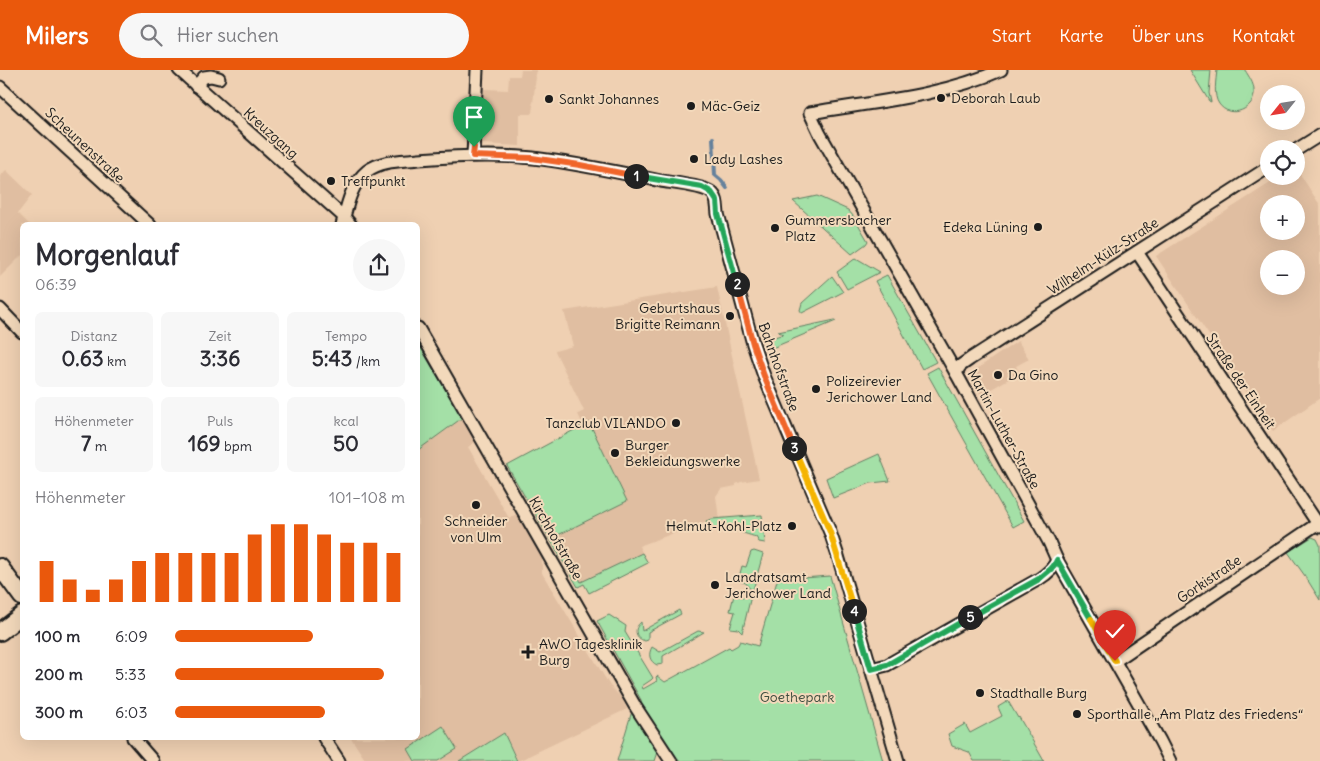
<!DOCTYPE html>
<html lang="de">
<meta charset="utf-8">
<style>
:root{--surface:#fff;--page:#f7f7f7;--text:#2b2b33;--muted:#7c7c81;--accent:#ea580c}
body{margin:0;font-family:Delius,sans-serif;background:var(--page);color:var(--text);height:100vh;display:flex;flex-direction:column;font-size:19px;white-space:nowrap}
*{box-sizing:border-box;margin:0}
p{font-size:16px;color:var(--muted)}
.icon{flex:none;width:28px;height:28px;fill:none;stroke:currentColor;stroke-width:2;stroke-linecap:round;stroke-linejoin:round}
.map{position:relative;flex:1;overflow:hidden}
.drawer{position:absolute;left:20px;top:152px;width:400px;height:518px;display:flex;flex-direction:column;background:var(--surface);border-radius:8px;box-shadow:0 5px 20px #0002}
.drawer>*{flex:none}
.needle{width:32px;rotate:240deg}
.buttons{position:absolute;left:1260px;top:15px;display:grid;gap:10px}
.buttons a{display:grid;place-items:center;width:45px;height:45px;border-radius:50%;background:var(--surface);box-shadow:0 5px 20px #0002;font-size:25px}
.pin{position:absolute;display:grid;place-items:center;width:42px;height:42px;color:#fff;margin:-51px -21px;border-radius:50% 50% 50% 0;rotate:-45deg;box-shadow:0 0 5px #0007}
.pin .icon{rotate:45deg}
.km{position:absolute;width:25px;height:25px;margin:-12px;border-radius:50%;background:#222;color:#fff;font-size:14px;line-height:25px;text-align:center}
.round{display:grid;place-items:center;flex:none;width:52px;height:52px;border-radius:26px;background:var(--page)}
.overview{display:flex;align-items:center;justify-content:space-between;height:85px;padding:0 15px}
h1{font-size:28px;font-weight:800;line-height:38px}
.metrics{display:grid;grid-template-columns:repeat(3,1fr);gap:8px;height:85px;padding:5px 15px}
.metrics div{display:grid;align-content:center;border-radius:8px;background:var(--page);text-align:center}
.metrics b{font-size:21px;font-weight:800}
.metrics small{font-size:14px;font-weight:400}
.metrics p{font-size:14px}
.chart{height:140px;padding:10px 15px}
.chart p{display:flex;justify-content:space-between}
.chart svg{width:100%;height:90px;margin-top:5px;stroke:var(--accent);stroke-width:6}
ul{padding:0 15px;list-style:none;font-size:16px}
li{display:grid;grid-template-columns:80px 60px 1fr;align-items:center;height:38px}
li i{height:12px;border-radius:6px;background:var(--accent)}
header{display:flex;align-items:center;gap:30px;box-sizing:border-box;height:70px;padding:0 25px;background:var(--accent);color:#fff}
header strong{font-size:24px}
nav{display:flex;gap:28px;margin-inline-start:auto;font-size:18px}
.search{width:350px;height:45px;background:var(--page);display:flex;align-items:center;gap:12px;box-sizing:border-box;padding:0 18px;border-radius:28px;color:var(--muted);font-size:19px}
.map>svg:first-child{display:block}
.built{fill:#e0bea1;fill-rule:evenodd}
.green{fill:#a4e0a7;stroke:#607e62}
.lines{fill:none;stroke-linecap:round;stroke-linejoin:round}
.stream{stroke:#65819c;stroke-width:4}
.street-casing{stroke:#1c1c1c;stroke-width:15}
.secondary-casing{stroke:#1c1c1c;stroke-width:20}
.street{stroke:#f3d9bb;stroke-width:11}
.secondary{stroke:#f3d9bb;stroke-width:16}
.split-1-casing{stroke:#fff;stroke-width:10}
.split-2-casing{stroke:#fff;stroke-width:10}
.split-3-casing{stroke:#fff;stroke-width:10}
.split-4-casing{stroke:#fff;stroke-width:10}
.split-5-casing{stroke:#fff;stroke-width:10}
.split-6-casing{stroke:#fff;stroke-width:10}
.split-7-casing{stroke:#fff;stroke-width:10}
.split-1{stroke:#f0652b;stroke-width:6}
.split-2{stroke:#22a559;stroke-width:6}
.split-3{stroke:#f0652b;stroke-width:6}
.split-4{stroke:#f5b400;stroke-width:6}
.split-5{stroke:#22a559;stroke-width:6}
.split-6{stroke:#22a559;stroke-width:6}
.split-7{stroke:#f5b400;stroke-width:6}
.poi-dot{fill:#1c1c1c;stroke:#f3d9bb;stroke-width:2}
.labels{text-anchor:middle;stroke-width:4;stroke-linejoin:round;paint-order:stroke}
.poi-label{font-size:14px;fill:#1c1c1c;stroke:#f3d9bb;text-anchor:start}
.street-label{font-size:14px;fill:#1c1c1c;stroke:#f3d9bb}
.park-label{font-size:14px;fill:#3e4d3f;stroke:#f3d9bb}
</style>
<header>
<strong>Milers</strong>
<div class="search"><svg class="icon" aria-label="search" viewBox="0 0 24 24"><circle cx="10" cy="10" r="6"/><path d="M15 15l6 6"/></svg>Hier suchen</div>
<nav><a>Start</a><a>Karte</a><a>Über uns</a><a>Kontakt</a></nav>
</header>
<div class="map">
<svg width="1320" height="691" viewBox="0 0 1320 691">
<rect width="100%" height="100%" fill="#efd0b2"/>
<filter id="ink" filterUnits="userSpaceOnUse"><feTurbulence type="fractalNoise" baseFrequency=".02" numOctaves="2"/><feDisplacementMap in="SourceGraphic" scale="10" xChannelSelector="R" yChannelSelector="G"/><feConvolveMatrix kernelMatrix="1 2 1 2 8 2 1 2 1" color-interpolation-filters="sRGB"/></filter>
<g filter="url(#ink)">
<!-- built -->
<g class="built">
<path d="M521 0H537L536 5 534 6 536 7 535 15 533 16H535L534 24 533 25H534L533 33 532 34 533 35 532 43H531V44H520V76L482 74 484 19 508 20 509 6H520Z"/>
<path d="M1296 98 1320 135V328L1273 361 1156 186 1281 106H1296ZM1269 134H1296V161H1269ZM1269 189H1296V216H1269Z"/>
<path d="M6 100 32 125 18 143 30 155H22V185L0 207V106Z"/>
<path d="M717 217 759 409 741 412 736 414V416L721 419 716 426 719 449H712L639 476 644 486 578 517 507 396 583 355 578 344 584 341 555 281 573 276 564 241Z"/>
<path d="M1018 271 1029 289 1016 296 1019 303 981 325 973 308 975 300Z"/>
<path d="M462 348 475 372 468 377 509 448 517 444 542 488V503L610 616 621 627 627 639 518 691 504 663 459 691H366L351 668H418V380Z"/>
</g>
<!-- green -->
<g class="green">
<path d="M1190 0H1211L1209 23 1211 32 1209 31Z"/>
<path d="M1217 0H1245C1249 7 1254 13 1254 21 1256 39 1230 50 1219 34 1213 26 1216 10 1217 0Z"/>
<path d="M817 126 848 140 854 147 868 171 866 174 852 184 793 131Z"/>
<path d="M856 188 880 202 847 219 837 202Z"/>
<path d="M887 205 936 292 922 299 875 211Z"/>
<path d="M832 206 843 222 802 243 800 240 802 233Z"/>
<path d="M835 250 836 251 772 278 768 269 784 264 778 262Z"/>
<path d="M418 273 462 348 418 380Z"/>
<path d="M938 297 1024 451 1013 457 927 303Z"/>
<path d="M589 352 627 431 556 466 581 512 642 483 648 493 589 523 584 514 578 517 507 396Z"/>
<path d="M879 384 890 411 871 413 833 428 826 408Z"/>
<path d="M762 445 765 473 759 472 756 467C742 463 724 455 710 461L706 451 712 449Z"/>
<path d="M1312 467 1317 469 1320 475V530L1305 506 1288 482Z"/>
<path d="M754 481 763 484 753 520 749 518 746 513 738 511 742 496 746 497 751 482Z"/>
<path d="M779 504 802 508 830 506 883 691H678L641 634V630L597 551 609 545 626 556 625 562 653 608 651 610 642 616 643 619 657 611 656 607 657 606 665 612 729 577 731 579 738 575 740 571 758 576Z"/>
<path d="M746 524 751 526 742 563 738 559 730 558 735 542 730 541 734 525 743 527Z"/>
<path d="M679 540 681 544 648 562V570L645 571C635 568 633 559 641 552L642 561Z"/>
<path d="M698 561 704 562 663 586V594L657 595C649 591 648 584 652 577L660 582Z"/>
<path d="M1008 631 1018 648 1019 647 1044 691H974L969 682 952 676 948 664 965 654 970 663 1002 646 998 637Z"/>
<path d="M633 639 659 679 655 691H617L632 641Z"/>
<path d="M443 656 457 679 438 691H415L408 679Z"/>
<path d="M504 663 517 691H459Z"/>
</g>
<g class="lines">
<!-- stream -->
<path class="stream" d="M713 68 715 105 721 110 727 118"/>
<!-- street casing -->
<g class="street-casing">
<g id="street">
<path d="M179 0 344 147 351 155"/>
<path d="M1001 0C943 26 873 32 810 43L820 64 956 303 1049 472 1057 490 1160 671 1170 691"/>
<path d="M196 16 204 7 211 6 219 8"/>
<path d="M0 17 150 155"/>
<path d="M1296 80 1320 65"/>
<path d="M473 85 477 0"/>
<path d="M342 155C347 136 351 114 367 101 382 90 401 91 419 89 456 86 495 84 533 88 576 93 618 102 661 111 672 113 704 116 712 123 718 128 717 137 718 144L753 274 764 306 830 462 838 486 898 691"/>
<path d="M1137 182 1320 457"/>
<path d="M0 239 22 262"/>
<path d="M418 258 635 636 671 691"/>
<path d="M956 303 960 296 970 289 1269 97"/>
<path d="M1115 591 1320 452"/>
<path d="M871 599 887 595 1039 509C1047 504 1054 498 1057 490"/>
<path d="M133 668 153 691"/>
<path d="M324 668 339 691"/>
</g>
</g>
<!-- secondary casing -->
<g class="secondary-casing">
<g id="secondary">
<path d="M0 497 22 527"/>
<path d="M0 562 22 545"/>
</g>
</g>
<!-- street -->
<use href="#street" class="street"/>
<!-- secondary -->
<use href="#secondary" class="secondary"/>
</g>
</g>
<g class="lines" filter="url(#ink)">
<!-- split-1 casing -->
<g class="split-1-casing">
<path id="split-1" d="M474 77 473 86 532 88 580 95 636 106"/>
</g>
<!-- split-2 casing -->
<g class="split-2-casing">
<path id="split-2" d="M636 106 702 117 711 122 717 131 718 144 737 214"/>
</g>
<!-- split-3 casing -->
<g class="split-3-casing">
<path id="split-3" d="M737 214 753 274 764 306 794 378"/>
</g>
<!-- split-4 casing -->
<g class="split-4-casing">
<path id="split-4" d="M794 378 830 462 854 541"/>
</g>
<!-- split-5 casing -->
<g class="split-5-casing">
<path id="split-5" d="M854 541 871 599 887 595 970 547"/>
</g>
<!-- split-6 casing -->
<g class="split-6-casing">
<path id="split-6" d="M970 547 1039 509 1051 499 1055 494 1057 490 1091 549"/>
</g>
<!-- split-7 casing -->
<g class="split-7-casing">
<path id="split-7" d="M1091 549 1115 591"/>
</g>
<!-- split-1 -->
<use href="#split-1" class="split-1"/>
<!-- split-2 -->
<use href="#split-2" class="split-2"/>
<!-- split-3 -->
<use href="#split-3" class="split-3"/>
<!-- split-4 -->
<use href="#split-4" class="split-4"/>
<!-- split-5 -->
<use href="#split-5" class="split-5"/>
<!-- split-6 -->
<use href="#split-6" class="split-6"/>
<!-- split-7 -->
<use href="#split-7" class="split-7"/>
</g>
<!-- markers -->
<g class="poi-dot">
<circle cx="941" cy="28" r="5"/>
<circle cx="549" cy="29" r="5"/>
<circle cx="691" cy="36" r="5"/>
<circle cx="694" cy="89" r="5"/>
<circle cx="331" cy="111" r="5"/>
<circle cx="1038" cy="157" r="5"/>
<circle cx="775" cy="158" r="5"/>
<circle cx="730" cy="246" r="5"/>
<circle cx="998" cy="305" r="5"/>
<circle cx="816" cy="319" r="5"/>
<circle cx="676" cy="353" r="5"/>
<circle cx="615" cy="383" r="5"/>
<circle cx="476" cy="435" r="5"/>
<circle cx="792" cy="456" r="5"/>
<circle cx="715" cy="515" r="5"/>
<path d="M525.5 574.5h5v5h5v5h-5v5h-5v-5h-5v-5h5z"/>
<circle cx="980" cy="623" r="5"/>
<circle cx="1077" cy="644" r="5"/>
</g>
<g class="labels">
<!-- poi labels -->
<g class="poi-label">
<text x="951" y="33">Deborah Laub</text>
<text x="559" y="34">Sankt Johannes</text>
<text x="701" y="41">Mäc-Geiz</text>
<text x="704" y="94">Lady Lashes</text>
<text x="341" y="116">Treffpunkt</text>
<text x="785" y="155">Gummersbacher<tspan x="785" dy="16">Platz</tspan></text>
<text x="1028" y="162" text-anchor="end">Edeka Lüning</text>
<text x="720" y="243" text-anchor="end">Geburtshaus<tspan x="720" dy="16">Brigitte Reimann</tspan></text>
<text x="1008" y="310">Da Gino</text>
<text x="826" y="316">Polizeirevier<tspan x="826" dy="16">Jerichower Land</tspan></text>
<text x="666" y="358" text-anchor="end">Tanzclub VILANDO</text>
<text x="625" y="380">Burger<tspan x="625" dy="16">Bekleidungswerke</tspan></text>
<text x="476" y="456" text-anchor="middle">Schneider<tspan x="476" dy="16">von Ulm</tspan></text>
<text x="782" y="461" text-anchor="end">Helmut-Kohl-Platz</text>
<text x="725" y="512">Landratsamt<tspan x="725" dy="16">Jerichower Land</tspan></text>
<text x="539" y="579">AWO Tagesklinik<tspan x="539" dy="16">Burg</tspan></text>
<text x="990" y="628">Stadthalle Burg</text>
<text x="1087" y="649">Sporthalle „Am Platz des Friedens“</text>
</g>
<!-- street labels -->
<g class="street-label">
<text transform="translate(271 63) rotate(42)" y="5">Kreuzgang</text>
<text transform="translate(85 75) rotate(43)" y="5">Scheunenstraße</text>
<text transform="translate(1103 186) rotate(-33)" y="5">Wilhelm-Külz-Straße</text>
<text transform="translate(779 297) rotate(70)" y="5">Bahnhofstraße</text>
<text transform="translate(1241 311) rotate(56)" y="5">Straße der Einheit</text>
<text transform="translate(1004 359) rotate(61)" y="5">Martin-Luther-Straße</text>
<text transform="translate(556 468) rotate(60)" y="5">Kirchhofstraße</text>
<text transform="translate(1209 509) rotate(-34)" y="5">Gorkistraße</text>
</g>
<!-- park labels -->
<g class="park-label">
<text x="797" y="632">Goethepark</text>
</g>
</g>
</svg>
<div class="buttons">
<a><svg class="needle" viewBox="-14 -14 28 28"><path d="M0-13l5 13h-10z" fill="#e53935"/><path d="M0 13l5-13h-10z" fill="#7c7c81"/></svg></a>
<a><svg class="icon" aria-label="locate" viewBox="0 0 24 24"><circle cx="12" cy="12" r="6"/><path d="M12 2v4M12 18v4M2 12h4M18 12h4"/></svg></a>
<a>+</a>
<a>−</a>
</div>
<div class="pin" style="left:474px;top:77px;background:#1e9e55"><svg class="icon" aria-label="arrive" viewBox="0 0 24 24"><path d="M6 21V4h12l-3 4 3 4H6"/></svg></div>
<div class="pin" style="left:1115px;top:591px;background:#d93025"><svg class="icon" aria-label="check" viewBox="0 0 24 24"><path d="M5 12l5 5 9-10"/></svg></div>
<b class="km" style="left:636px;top:106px">1</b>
<b class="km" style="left:737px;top:214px">2</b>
<b class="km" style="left:794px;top:378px">3</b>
<b class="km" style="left:854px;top:541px">4</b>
<b class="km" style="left:970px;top:547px">5</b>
<section class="drawer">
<div class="overview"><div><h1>Morgenlauf</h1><p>06:39</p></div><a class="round"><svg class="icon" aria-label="share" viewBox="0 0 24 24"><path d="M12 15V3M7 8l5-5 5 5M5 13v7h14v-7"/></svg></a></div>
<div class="metrics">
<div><p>Distanz</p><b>0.63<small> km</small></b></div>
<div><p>Zeit</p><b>3:36</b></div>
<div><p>Tempo</p><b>5:43<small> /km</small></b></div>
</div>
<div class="metrics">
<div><p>Höhenmeter</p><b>7<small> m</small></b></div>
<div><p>Puls</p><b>169<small> bpm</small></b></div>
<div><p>kcal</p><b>50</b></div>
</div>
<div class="chart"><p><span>Höhenmeter</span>101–108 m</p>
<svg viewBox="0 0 160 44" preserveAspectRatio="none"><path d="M5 44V24M15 44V33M25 44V38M35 44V33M45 44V24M55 44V20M65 44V20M75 44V20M85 44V20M95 44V11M105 44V6M115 44V6M125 44V11M135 44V15M145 44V15M155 44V20"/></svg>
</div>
<ul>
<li><b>100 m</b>6:09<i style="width:60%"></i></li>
<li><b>200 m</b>5:33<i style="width:91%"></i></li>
<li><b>300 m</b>6:03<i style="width:65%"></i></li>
</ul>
</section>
</div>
